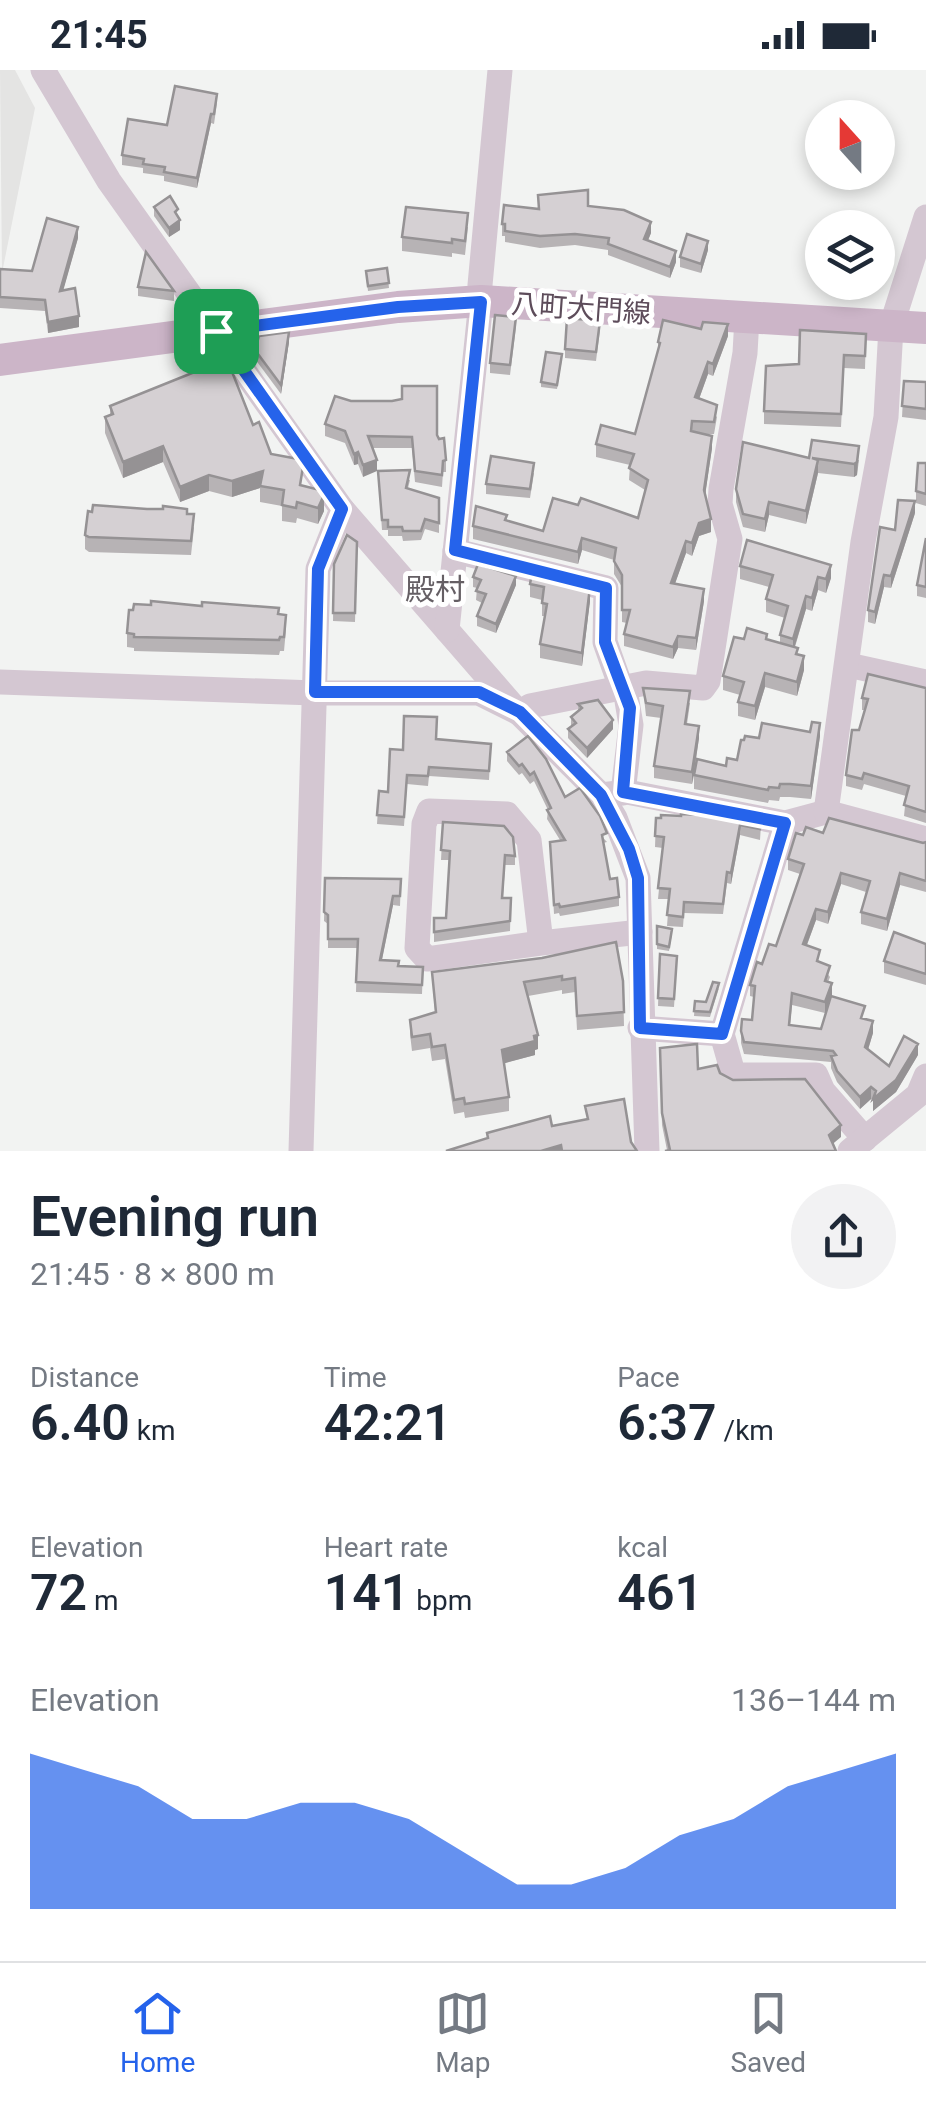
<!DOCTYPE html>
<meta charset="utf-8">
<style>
:root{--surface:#fff;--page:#f2f2f3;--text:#1f2937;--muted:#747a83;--line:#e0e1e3;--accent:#2563eb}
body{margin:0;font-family:Roboto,"Noto Sans JP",sans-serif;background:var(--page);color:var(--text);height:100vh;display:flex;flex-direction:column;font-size:38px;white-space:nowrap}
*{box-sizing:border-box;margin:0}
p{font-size:32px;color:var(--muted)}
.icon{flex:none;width:55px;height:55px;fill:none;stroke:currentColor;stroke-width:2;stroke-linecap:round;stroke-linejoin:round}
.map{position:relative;height:1081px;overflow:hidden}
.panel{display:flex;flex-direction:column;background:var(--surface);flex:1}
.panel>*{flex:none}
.needle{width:65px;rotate:339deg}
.fabs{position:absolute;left:805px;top:30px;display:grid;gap:20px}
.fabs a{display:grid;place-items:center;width:90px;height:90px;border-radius:50%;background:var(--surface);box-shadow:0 5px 15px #0003;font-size:50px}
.pin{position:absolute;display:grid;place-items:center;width:85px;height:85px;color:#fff;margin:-42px;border-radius:20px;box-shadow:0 5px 15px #0006}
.round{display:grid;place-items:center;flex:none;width:105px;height:105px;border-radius:52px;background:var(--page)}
.headline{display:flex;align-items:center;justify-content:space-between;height:170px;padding:0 30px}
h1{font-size:55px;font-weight:600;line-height:75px}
.metrics{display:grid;grid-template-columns:repeat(3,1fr);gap:15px;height:170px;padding:10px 30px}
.metrics div{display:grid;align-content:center}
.metrics b{font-size:50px;font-weight:600}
.metrics small{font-size:28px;font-weight:400}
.metrics p{font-size:28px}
.chart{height:280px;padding:20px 30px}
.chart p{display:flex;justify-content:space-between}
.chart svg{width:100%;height:180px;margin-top:10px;fill:var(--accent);opacity:.7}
.status{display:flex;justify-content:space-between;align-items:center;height:70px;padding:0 50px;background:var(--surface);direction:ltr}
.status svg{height:28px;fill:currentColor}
.dock{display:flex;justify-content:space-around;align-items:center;height:140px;border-top:2px solid var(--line);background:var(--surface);font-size:28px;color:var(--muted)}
.dock a{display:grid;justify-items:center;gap:5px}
.dock .active{color:var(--accent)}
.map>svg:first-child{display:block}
.education{fill:#e4e4e3}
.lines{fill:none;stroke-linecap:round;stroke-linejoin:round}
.minor{stroke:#d4c7d2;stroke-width:25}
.major{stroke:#ccb5c8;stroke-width:32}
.wall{fill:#b7b3b5;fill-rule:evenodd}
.shaded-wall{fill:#959294}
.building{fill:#d5d0d3;stroke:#959294;stroke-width:2.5}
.route-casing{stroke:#fff;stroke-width:20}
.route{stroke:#2563eb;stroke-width:12}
.labels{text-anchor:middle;stroke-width:10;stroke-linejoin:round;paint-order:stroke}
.street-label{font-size:28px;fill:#5d4c5a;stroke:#fff}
.neighbourhood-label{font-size:30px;fill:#655f64;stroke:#fff}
</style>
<div class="status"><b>21:45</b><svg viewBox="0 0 49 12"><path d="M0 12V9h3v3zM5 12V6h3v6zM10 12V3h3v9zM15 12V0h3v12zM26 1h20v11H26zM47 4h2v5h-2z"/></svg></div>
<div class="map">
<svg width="926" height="1081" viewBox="0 0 926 1081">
<rect width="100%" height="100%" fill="#f2f3f2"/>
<!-- education -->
<path class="education" d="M0 0H15L35 38 2 203Z"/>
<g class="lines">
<!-- minor -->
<g class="minor">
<path d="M43 0 109 111 342 439 519 643 601 725 615 748 638 808 647 1081"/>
<path d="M455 481 606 518 605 572 622 620"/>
<path d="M447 560 481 231 480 215 500 0"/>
<path d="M848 595 926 612"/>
<path d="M0 612 315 623H479L519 643 530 636 646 613 703 618 708 611 730 469 720 434 721 419 745 283 747 248"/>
<path d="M623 723 631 655 625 619"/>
<path d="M601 725 627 722 785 753 826 742 926 769"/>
<path d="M826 742 863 472 886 347 891 257 926 147"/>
<path d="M541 873 427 889 417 878 424 754 429 741 507 744 529 770 541 873 640 862"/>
<path d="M640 958 722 964 785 753"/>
<path d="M722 964 733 1003 741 1005H816L823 1021 865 1069"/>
<path d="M301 1081 318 499 342 439"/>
<path d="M850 1081 918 1025 926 1006"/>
</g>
<!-- major -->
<path class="major" d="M0 290 398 237 481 231 926 258"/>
</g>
<!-- wall -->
<g class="wall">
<path d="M217 33 214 54 211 53 197 118 164 111V106L143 103V98L122 95V85L167 55Z"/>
<path d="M588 136 651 163 648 170 676 192 670 208 608 185V180L575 175 540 178 505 172V166H502V154L539 138Z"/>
<path d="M154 137 178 146 180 160 169 167 154 146Z"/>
<path d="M468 157 465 185 452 183V187L402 181V167Z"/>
<path d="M78 168 63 220 79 257 48 263 45 241 0 238V199L32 201Z"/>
<path d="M708 180 701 203 680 197V187Z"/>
<path d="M387 198 389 218 368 221 366 206Z"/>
<path d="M829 212H863V215L829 214Z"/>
<path d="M138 217 174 221V231L138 226Z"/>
<path d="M516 257 510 305 490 303V293Z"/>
<path d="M600 260 596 291 565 288V279Z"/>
<path d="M866 264 865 299 844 298 841 357 764 354V341L799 294Z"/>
<path d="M728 266 713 306 708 304 699 329 717 347 714 364H703L712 378 705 425 711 462 699 466 692 486 686 483 675 513 704 531 696 580 678 578 673 589 624 576V564L627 553 622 552V517L614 504V490L582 480 578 494 473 469V456L507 450 543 461 578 435 638 448 645 420 629 410 630 395 596 387V374L635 364 658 282V272Z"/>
<path d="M289 272 281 324 255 289V280Z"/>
<path d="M562 289 557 319 541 317V312Z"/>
<path d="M904 311 926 312V350L902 347Z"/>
<path d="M110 336 253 355 271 384 303 416 324 441 318 454 297 448 296 453 282 451V436L260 432V418L232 427 209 421 180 432 163 392 123 408 105 363V347L110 345Z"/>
<path d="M325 354 437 365 446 390V402H443L442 417 415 412 412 378H373L363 407 358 394 354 395 345 373 325 366Z"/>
<path d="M809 388 859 390 857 405 854 407 818 403 806 454 769 445 765 462 743 457 736 432V419Z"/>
<path d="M926 393V436L916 433V421Z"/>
<path d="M378 401 410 410 408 418 439 428V463L425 459 421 470 403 471 402 466H388V460H382Z"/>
<path d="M534 403 530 428 486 424V414Z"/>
<path d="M92 442 187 444 194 458 191 485 89 482 85 479V465Z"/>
<path d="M915 443 891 518 884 517 875 554 868 552V540L895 460Z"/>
<path d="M926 468V528L917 526V515Z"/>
<path d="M357 472 355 552 333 551 334 494Z"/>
<path d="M740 496 831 508 826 523 818 520 812 541 806 539 795 577 804 600 797 626 765 617 755 650 738 646V632L740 625 723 620V606L744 569H767L780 573V565L785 548 766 542V529L769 517 740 509Z"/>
<path d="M532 503 590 531 582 596 540 588V574L545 546H542V530L530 527V514Z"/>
<path d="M473 507 516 515 496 563 477 556V546L482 533 476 530 477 518 473 517Z"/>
<path d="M279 544 286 559 284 581H280L279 585 134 581V578L127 577V563Z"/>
<path d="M643 618 690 633 687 654 699 668 694 704 726 696 737 690 759 668 820 666 811 729 790 727H780L779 731 769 730 768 733 694 719V706L692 714 654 708V696L661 648 646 646Z"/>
<path d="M926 618V753L904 746 906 726 864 714 862 720 846 716V705L865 640H862V628Z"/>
<path d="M578 634 613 659 587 688 568 668V659L571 657V647L578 642Z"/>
<path d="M436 669 491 674 489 710 429 706 428 716 407 714 404 756 377 754 379 721 388 722 403 680Z"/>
<path d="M507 682 565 727 607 772 603 773 610 809 619 827V836L560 846 559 843 554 844 550 772 560 770 547 749 548 740 534 711 530 714 522 703 519 705 507 691Z"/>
<path d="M656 748 761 754 760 770 740 765 731 814 727 813 723 844 684 843 683 857 667 856 669 829H658L663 778 655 777Z"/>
<path d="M443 752 515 781V795H505L503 828H511L510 861 434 872V848H446L449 790H441Z"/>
<path d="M823 763 926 772V822L900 815 887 861 861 854V842L866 822 841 814 828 854 816 850 807 875 830 907 828 912 832 926 864 949 873 963 868 980 889 996 918 985 896 1022 873 1041V1030L871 1029 860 1039 837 1012 831 998V992L744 984 741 973V961L752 950 754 927 750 926V915L762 894 776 876 800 804 788 800V789L803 765ZM831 927 821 959 790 955 792 935 825 943Z"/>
<path d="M325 808 401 809 400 836 393 835 382 890 398 896 423 897 422 924 356 922 357 878H328V854L324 851Z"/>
<path d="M657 856 672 864 669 881 657 879Z"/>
<path d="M926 874V915L884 903V891Z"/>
<path d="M660 884 677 886 674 937 658 936Z"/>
<path d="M542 888 623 911 624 956 577 960 575 922 562 924V920L528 926 538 979 535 980V985L504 993 509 1027V1041L465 1048 464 1042 454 1044 445 989 432 991 430 978 412 981 410 964V950L435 943 432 902Z"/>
<path d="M719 918 710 947 694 946 695 931 706 932Z"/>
<path d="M660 978 698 999 720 1003 841 1067 667 1080 662 1055Z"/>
</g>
<!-- shaded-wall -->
<g class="shaded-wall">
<path d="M211 44V53L197 118V108Z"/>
<path d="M180 150V160L169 167V158Z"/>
<path d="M651 152V163L644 180V169Z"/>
<path d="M78 157V168L60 232V221Z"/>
<path d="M708 171V180L701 203V194Z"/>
<path d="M676 181V192L670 208V197Z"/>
<path d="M79 246V257L48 263V252Z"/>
<path d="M728 254V266L713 306V294Z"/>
<path d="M289 262V272L281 324V315Z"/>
<path d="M708 292V304L695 340V327Z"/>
<path d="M712 366V378L704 433V420Z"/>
<path d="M163 376V392L123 408V392Z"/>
<path d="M859 376 857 405 854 407V394Z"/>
<path d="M358 382V394L354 395V384Z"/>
<path d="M377 390V401L363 407V395Z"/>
<path d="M818 390V403L806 454V441Z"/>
<path d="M263 401 260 418 232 427V411Z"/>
<path d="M209 405V421L180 432V417Z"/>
<path d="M324 425V441L318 454V438Z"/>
<path d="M915 431V443L891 518V506Z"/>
<path d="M769 432V445L765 462V449Z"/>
<path d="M711 449V462L699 466 692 486V473L699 453Z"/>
<path d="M582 468V480L578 494V482Z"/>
<path d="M686 471V483L671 525V513Z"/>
<path d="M831 495V508L826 523V509Z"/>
<path d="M884 505V517L875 554V542Z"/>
<path d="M516 506V515L496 563V554Z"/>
<path d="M818 507V520L812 541V528Z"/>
<path d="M590 517V531L582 596V583Z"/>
<path d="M704 519V531L696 580V568Z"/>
<path d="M806 526V539L793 582V569Z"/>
<path d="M678 566V578L673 589V577Z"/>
<path d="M804 586V600L797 626V612Z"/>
<path d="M765 603V617L755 650V636Z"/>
<path d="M613 650V659L587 688V678Z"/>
<path d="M820 653V666L811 729V716Z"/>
<path d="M699 656V668L692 714V702Z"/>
<path d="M740 755V765L731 814V803Z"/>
<path d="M841 803V814L828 854V842Z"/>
<path d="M900 803V815L887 861V849Z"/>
<path d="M393 826V835L380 899V890Z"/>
<path d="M816 839V850L803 885V874Z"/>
<path d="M832 913V925L825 943V932Z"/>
<path d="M873 951V963L865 989V977Z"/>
<path d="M538 965V979L535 980V985L502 994V980Z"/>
<path d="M918 974V985L896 1022 873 1041V1029Z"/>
<path d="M871 1017V1029L860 1039V1027Z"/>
<path d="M841 1055V1067L829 1077V1065Z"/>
<path d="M561 1075V1081H541Z"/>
</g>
<!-- building -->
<g class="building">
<path d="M175 16 217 24 214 44H211L197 108 164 102 165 97 143 94 144 89 122 85 128 49 167 55Z"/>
<path d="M588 120V136L624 140 651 152 644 169 676 181 670 197 608 174 609 168 575 164 540 166 505 161V154H502L504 135 539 139 538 125Z"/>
<path d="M170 126 178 139 175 142 180 150 169 158 154 137Z"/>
<path d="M406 137 468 143 465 171 452 169V173L402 167Z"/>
<path d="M47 148 78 157 60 221 75 218 79 246 48 252 45 230 0 227V199L32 201Z"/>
<path d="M687 164 708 171 701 194 680 187Z"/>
<path d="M146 182 174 221 138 217Z"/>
<path d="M387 198 389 213 368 216 366 201Z"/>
<path d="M495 245 516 247 510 295 490 293Z"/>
<path d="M567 248 600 251 596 282 565 279Z"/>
<path d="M663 250 701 259 703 252 728 254 713 294 708 292 695 327 717 335 714 352 692 351 691 361 712 366 704 420 711 449 699 453 692 473 686 471 671 513 704 519 696 568 678 566 673 577 624 564 630 540H622V505L614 491 616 478 582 468 578 482 473 456 476 436 507 445 505 450 543 461 553 428 578 435 581 428 638 448 648 410 629 398 634 384 596 374 601 355 635 364 660 273 658 272Z"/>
<path d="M800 260 866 264 865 286 844 285 841 344 764 341 766 296 799 294Z"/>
<path d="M289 262 281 315 255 280 259 266Z"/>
<path d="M546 282 562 284 557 315 541 312Z"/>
<path d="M227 289 253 355 259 352 271 384 298 389 303 397 300 415 320 420 324 425 318 438 297 432 296 438 282 435 284 420 260 416 263 401 232 411 209 405 180 417 163 376 123 392 105 347 113 344 110 336Z"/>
<path d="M904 311 926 312V339L902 336Z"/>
<path d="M402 316H437V365L439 369 444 368 446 390 443 391 442 405 415 401 412 367 368 366 377 390 363 395 358 382 354 384 345 361 325 354 335 326 351 331H392L402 329Z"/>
<path d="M812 370 859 376 857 392 854 394 812 388 818 390 806 441 769 432 765 449 743 444 736 419 743 372 809 388Z"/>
<path d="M491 386 534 393 530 419 486 414Z"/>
<path d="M918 393H926V424L916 421Z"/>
<path d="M410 400 406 418 439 428V453L425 449 421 461H403L402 457H388V450H382L378 401Z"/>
<path d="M898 430 915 431 891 506 884 505 875 542 868 540 880 457 895 460Z"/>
<path d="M93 435 147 439H163V436L187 439V444H194L191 471 89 467 85 465 88 441 92 442Z"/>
<path d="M347 465 357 472 355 543H333L334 494Z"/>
<path d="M926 468V517L917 515Z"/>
<path d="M747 470 831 495 826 509 818 507 812 528 806 526 793 569 780 565 788 536 766 529 773 505 740 496Z"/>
<path d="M478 494 516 506 496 554 477 546 486 524 476 521 481 510 473 507Z"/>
<path d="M532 503 590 517 582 583 540 574 547 534 542 533 544 517 530 514Z"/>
<path d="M151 531 202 536V532L279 538 278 544 286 545 284 567H280L279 570 134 567V564L127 563 129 540H133L134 534 151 535Z"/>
<path d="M747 558 767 564 766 569 798 578 796 584 804 586 797 612 765 603 755 636 738 632 744 612 723 606 734 567 744 569Z"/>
<path d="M868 604 926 618V742L904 735 909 716 864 703 862 709 846 705 852 660H859L868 629 862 628Z"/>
<path d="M643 618 690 621 685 654 699 656 692 702 654 696 663 636 646 633Z"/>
<path d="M598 630 613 650 587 678 568 659 576 653 571 647 582 638 578 634Z"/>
<path d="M404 646 437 647 436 669 491 674 489 701 429 697 428 706 407 705 404 747 377 745 379 721 388 722 390 679 403 680Z"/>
<path d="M812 652 820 653 811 716 790 714H780L779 718 769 717 768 720 694 705 697 689 726 696 727 688 737 690 741 670H744L745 666 759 668 762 653 810 662Z"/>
<path d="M528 666 546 689 565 727 580 718 600 746 607 763 602 765 610 809 617 808 619 827 560 837 559 834 554 835 550 772 565 770 547 740 551 738 534 702 530 705 522 694 519 696 507 682Z"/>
<path d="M701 742 761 754 760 759 740 755 731 803 727 802 723 834 684 832 683 847 667 845 670 819 658 818 664 767 655 766 656 748H661V745L681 746V744L700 745Z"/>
<path d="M829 748 923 773 926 772V811L900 803 887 849 861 842 870 811 841 803 828 842 816 839 803 874 820 880 817 891 830 896 825 911 832 913 825 932 792 923 789 955 821 959 831 926 865 936 861 948 873 951 865 977 889 996 904 966 918 974 896 1010 873 1029 876 1021 871 1017 860 1027 837 1001 831 986 836 985 833 981 744 972 741 961 742 949 752 950 755 916 750 915 757 892 762 894 769 874 776 876 804 794 788 789 796 763 803 765 806 757 823 763Z"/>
<path d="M443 752 504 756 513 767 515 786 505 785 502 828H511L510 851 434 862V848H446L450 781 441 780Z"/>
<path d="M325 808 401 809 400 826H393L380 890 399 891 398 896 423 897 422 915 356 912 358 869H328V845L324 842Z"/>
<path d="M657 856 672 859 669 877 657 874Z"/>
<path d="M894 862 926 874V904L884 891Z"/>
<path d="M616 872 623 911 624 942 577 946 575 908 562 910V906L524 912 538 965 534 966 535 971 502 980 509 1027 465 1034 464 1028 454 1030 445 975 432 977 430 964 412 967 410 950 436 942 432 902 542 888Z"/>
<path d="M660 884 677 886 674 929 658 928Z"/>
<path d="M713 912 719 913 710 942 694 941 695 931 706 932Z"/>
<path d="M697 974 698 999 717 995 720 1003 733 1010 805 1009 841 1055 829 1065 836 1081H665L670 1080 662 1043 660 978Z"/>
<path d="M624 1029 631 1072 637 1081H562L561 1075 541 1081H446L488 1068 487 1063 550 1046 552 1056 588 1049 585 1036Z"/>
</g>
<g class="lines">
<!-- route casing -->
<g class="route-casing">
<path id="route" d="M481 232 455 480 606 518 605 572 630 638 623 722 785 753 722 964 640 958 638 808 629 779 601 725 520 642 479 622H315L318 499 342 439 216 261 398 237Z"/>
</g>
<!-- route -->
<use href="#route" class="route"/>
</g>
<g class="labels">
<!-- street labels -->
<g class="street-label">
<text transform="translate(581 238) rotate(4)" y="10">八町大門線</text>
</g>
<!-- neighbourhood labels -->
<g class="neighbourhood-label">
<text x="435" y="530">殿村</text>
</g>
</g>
</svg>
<div class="fabs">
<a><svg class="needle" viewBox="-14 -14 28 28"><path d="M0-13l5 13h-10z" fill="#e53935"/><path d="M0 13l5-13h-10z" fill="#747a83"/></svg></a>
<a><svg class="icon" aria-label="layers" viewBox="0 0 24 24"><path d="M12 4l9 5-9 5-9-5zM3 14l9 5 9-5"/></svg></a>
</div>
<div class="pin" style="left:216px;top:261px;background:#1e9e55"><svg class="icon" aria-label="arrive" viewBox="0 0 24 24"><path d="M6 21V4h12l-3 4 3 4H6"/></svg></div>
</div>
<section class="panel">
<div class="headline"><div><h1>Evening run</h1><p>21:45 · 8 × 800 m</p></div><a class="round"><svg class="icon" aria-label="share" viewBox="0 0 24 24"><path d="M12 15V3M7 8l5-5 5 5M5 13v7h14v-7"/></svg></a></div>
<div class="metrics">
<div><p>Distance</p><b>6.40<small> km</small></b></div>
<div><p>Time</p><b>42:21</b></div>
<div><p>Pace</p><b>6:37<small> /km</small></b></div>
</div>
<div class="metrics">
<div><p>Elevation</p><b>72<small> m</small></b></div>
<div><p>Heart rate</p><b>141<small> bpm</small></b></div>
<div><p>kcal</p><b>461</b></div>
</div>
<div class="chart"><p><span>Elevation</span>136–144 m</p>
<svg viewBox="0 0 160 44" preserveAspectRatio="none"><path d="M0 44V6L10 10L20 14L30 22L40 22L50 18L60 18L70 22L80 30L90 38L100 38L110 34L120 26L130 22L140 14L150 10L160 6V44z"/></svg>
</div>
</section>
<nav class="dock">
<a class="active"><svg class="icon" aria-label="home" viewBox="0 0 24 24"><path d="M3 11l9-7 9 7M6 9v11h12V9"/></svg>Home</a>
<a><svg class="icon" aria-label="map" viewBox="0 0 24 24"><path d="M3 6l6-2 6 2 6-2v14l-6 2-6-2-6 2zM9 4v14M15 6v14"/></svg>Map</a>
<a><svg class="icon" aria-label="saved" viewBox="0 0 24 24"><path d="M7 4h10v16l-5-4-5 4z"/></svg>Saved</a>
</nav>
